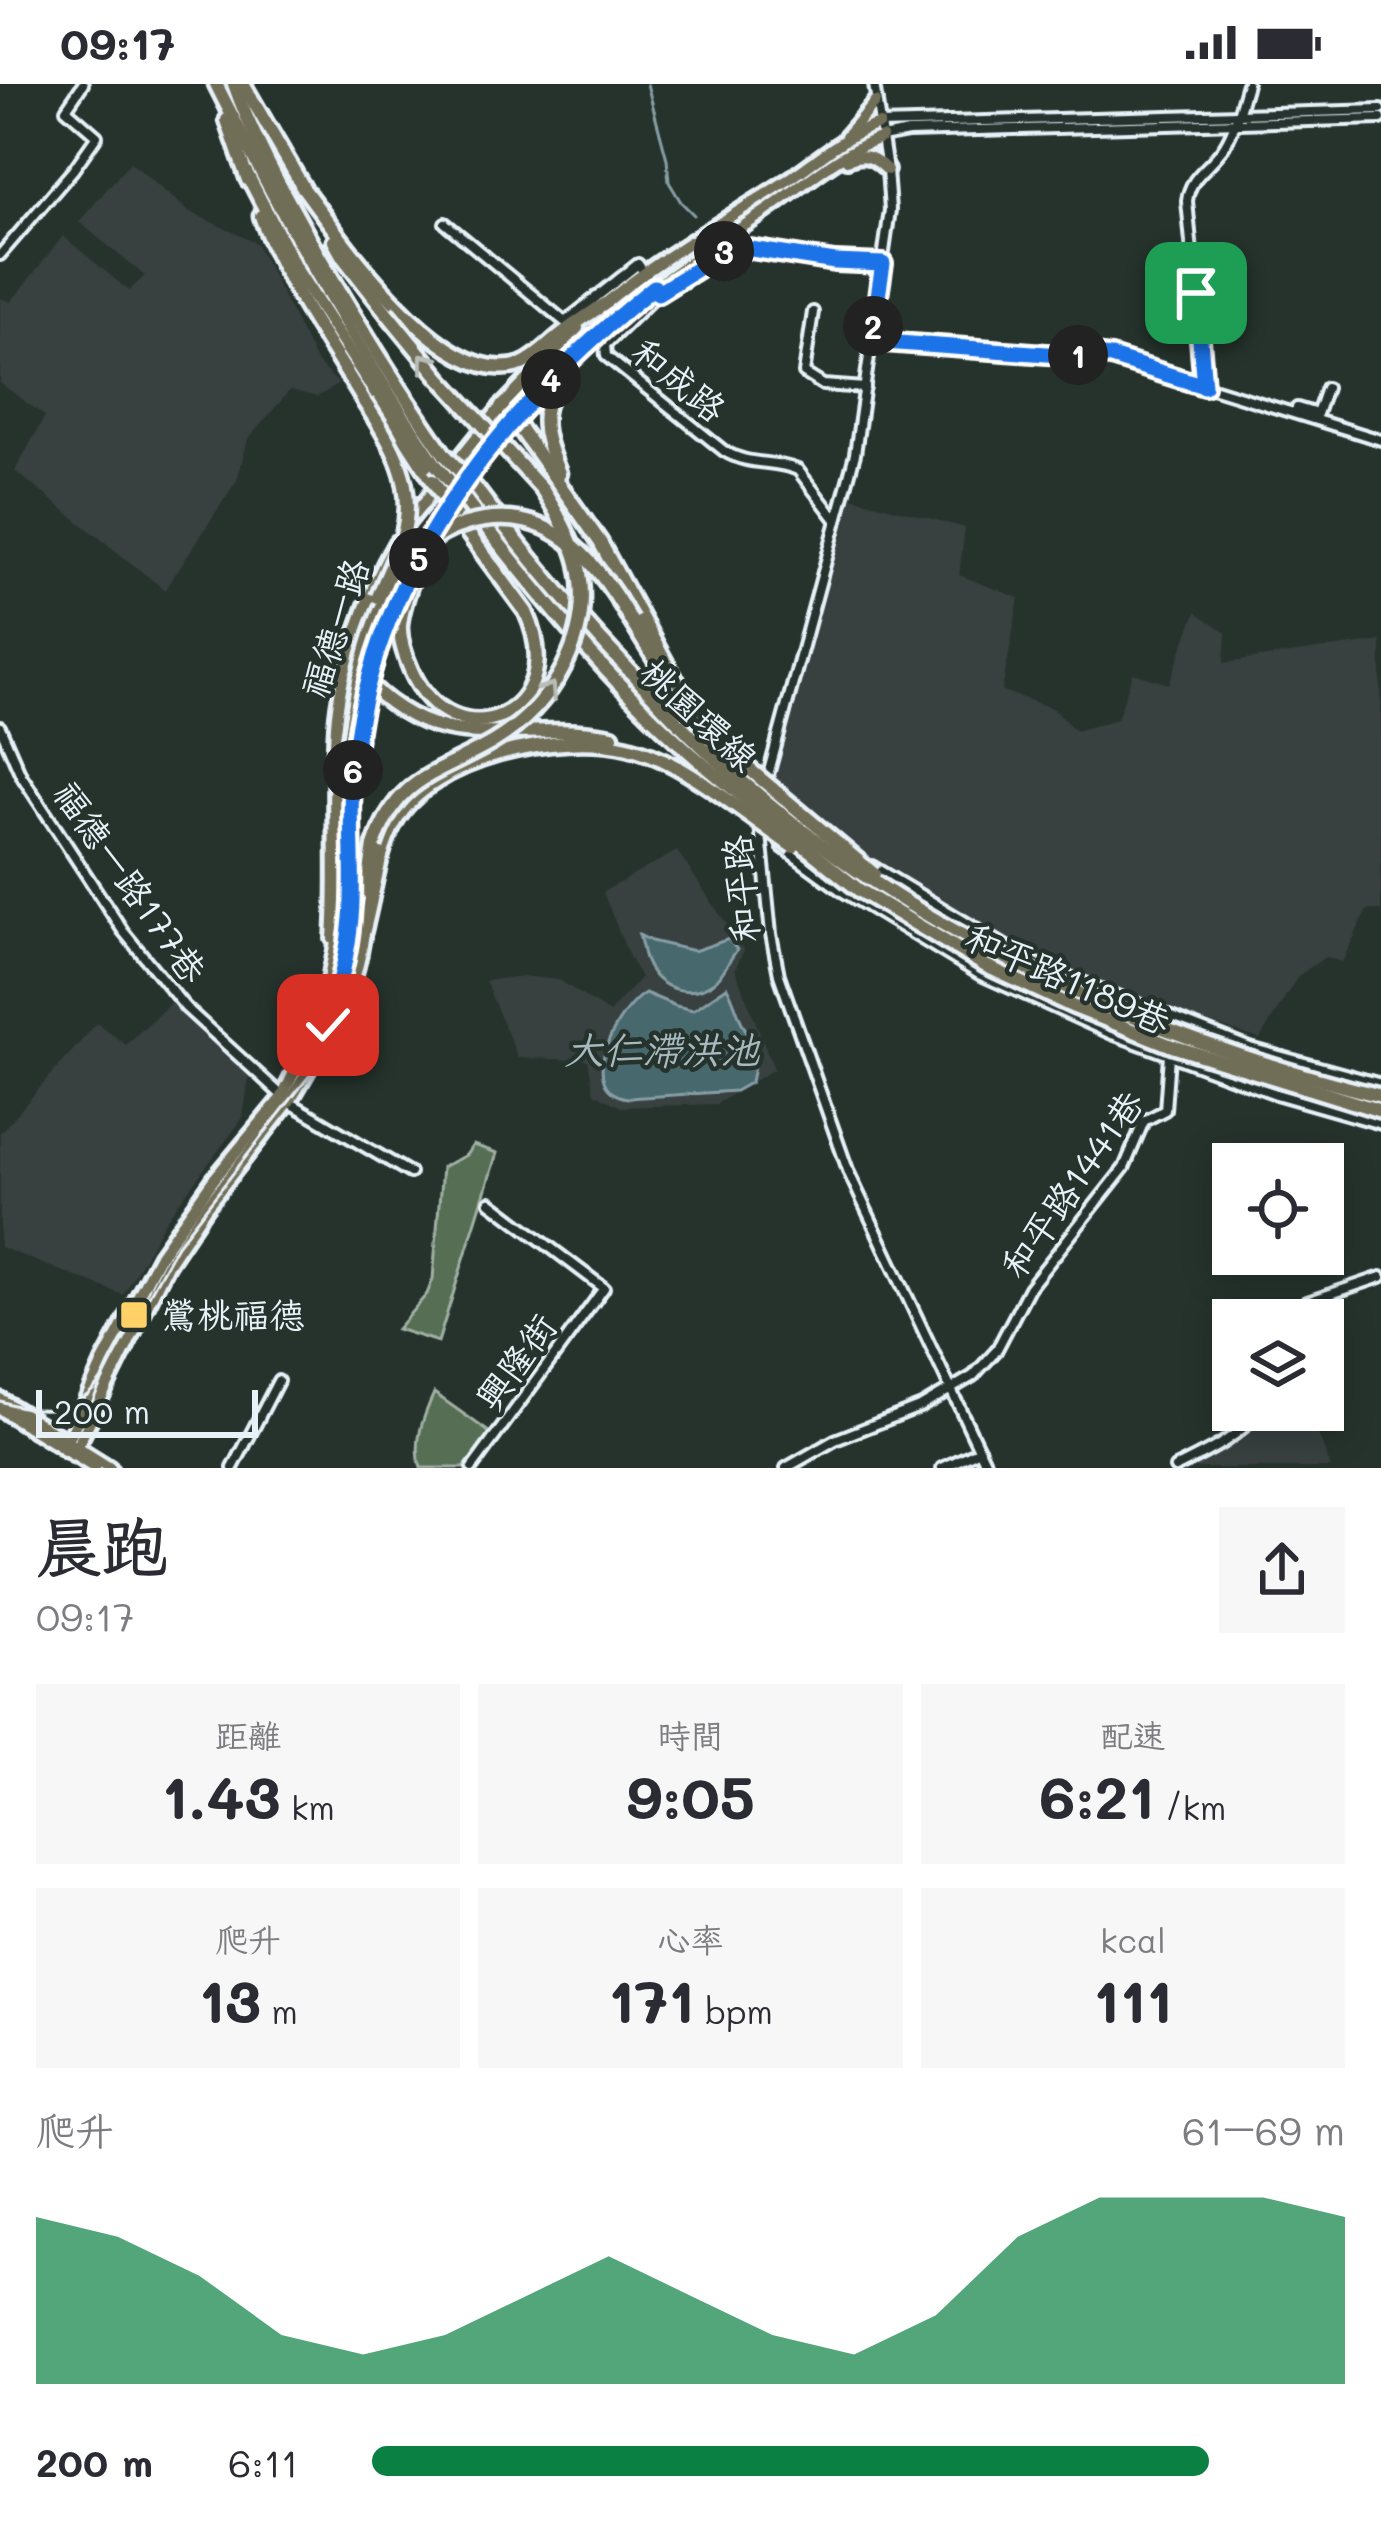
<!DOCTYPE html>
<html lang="zh-TW">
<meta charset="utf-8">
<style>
:root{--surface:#fff;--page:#f7f7f7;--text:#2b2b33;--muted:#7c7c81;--accent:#0b8043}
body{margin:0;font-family:Mali,"LXGW WenKai TC",sans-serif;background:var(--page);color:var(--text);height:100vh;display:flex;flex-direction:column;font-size:45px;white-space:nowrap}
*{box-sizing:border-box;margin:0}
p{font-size:39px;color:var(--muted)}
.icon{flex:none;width:66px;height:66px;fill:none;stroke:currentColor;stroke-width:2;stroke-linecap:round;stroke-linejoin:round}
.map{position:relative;height:1384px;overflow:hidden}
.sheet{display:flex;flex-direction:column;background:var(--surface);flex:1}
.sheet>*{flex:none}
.fabs{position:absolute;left:1212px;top:1059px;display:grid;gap:24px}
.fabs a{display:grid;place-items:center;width:132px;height:132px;border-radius:0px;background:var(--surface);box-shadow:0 6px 30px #0003;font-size:60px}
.scale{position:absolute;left:36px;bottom:30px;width:222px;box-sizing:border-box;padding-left:12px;border:6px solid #e8f1f8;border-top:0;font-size:33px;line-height:42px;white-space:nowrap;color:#e8f1f8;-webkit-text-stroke:9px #26332d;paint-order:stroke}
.pin{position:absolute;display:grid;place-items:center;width:102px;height:102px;color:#fff;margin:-51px;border-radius:24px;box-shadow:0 6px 18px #0006}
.km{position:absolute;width:60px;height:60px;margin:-30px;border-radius:50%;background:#222;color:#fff;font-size:33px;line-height:60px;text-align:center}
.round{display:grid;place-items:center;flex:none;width:126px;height:126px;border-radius:0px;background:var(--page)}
.overview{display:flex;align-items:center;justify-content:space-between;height:204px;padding:0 36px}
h1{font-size:66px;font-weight:700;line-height:90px}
.stats{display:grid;grid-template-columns:repeat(3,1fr);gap:18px;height:204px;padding:12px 36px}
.stats div{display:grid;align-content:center;border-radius:0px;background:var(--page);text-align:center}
.stats b{font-size:60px;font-weight:700}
.stats small{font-size:33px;font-weight:400}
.stats p{font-size:33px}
.chart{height:336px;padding:24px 36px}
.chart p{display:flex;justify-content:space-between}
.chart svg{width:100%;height:216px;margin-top:12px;fill:var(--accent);opacity:.7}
ul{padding:0 36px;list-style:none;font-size:39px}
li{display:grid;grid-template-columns:192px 144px 1fr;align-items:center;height:90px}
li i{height:30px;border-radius:15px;background:var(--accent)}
.status{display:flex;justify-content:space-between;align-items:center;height:84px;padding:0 60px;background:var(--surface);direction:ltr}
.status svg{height:33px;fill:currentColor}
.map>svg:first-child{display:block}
.built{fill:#384140}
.green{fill:#576e52;stroke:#a0b0a5;stroke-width:3}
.water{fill:#47676d;stroke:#879ea5;stroke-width:3}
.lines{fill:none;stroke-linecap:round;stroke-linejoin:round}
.stream{stroke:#879ea5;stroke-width:3}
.minor-casing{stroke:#e8f1f8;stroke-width:16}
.major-casing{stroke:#e8f1f8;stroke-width:20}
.highway-casing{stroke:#e8f1f8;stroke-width:21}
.minor{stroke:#26332d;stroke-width:8}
.major{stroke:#716e59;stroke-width:10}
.highway{stroke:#716e59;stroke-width:12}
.rail{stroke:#e8f1f8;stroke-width:3}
.highway-bridge-casing{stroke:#e8f1f8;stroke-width:21;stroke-linecap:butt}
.highway-bridge{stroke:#716e59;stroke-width:12}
.oneway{stroke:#b8bdb8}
.route-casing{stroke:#fff;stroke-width:24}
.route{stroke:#1a73e8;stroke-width:15}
.poi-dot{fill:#ffd166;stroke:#26332d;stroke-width:4.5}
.labels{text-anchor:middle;stroke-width:9;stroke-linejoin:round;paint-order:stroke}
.street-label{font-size:36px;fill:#e8f1f8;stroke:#26332d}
.poi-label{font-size:36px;fill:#e8f1f8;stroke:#26332d;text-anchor:start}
.water-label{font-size:39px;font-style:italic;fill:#a8bac0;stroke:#26332d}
</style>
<div class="status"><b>09:17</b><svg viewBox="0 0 49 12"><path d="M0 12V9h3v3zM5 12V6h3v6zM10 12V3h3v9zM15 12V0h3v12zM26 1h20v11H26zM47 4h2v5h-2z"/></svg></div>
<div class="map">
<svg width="1381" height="1384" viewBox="0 0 1381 1384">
<rect width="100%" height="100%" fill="#26332d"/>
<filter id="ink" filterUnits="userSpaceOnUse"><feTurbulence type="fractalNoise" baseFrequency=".00833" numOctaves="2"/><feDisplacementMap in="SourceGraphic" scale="24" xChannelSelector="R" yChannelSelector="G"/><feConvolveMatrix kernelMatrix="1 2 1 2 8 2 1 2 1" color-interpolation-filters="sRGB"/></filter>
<g filter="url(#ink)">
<!-- built -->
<g class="built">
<path d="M130 78 188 127 256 159 317 279 339 300 317 313 290 306 248 355 237 396 165 506 15 387 45 332 0 299V214L11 218 63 152 129 207 145 192 79 138Z"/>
<path d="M848 412 965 444 959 491 1019 514 1002 607 1052 624 1076 647 1117 635 1133 589 1169 600 1196 528 1226 549 1224 579 1381 557V826H1367L1342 878 1325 873 1298 892 1260 955 1094 902 919 813 771 696Z"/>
<path d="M677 767 744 866 735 885 774 985 716 1020 621 1023 594 1009 588 976 518 974 485 897 522 892 559 896 609 929 641 893 629 873 603 808Z"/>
<path d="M170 919 249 991 243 1034 165 1137 123 1211 0 1163V1049L97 939 126 961Z"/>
<path d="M1323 1253 1343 1292 1317 1347 1331 1384H1188L1237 1360 1260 1341 1271 1326H1323Z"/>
</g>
<!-- green -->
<g class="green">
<path d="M473 1061 497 1069 438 1258 397 1245 427 1210 433 1195 442 1083 466 1071Z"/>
<path d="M434 1309 489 1348V1354L468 1384H421C413 1359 423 1333 434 1309Z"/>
</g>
<!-- water -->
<g class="water">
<path d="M639 851 651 857 694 867 729 855 737 866C729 875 723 892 714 898 691 915 659 906 647 880 643 872 642 860 639 851Z"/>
<path d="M727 903C734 915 737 929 743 941 750 955 751 943 755 958 757 966 753 989 751 998L735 1007 628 1014C573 1006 619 923 645 909L676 922 693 926Z"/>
</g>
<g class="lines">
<!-- stream -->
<path class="stream" d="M647 0 667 75 669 98 681 118 694 131"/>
<!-- minor casing -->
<g class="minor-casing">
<g id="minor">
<path d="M879 40 1381 26"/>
<path d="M882 53 908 48 1381 35"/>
<path d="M445 139 565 238 638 180 658 209 605 261 606 272 724 367C750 383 772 375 798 386L837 437"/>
<path d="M0 171 73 86 97 52 66 25 83 0"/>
<path d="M658 209 731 163 835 178 883 180"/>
<path d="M813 228 804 289 823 301 865 304"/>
<path d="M871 257 1111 273 1381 356"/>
<path d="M1205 302 1187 117C1190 92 1207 86 1221 67 1235 49 1240 22 1247 0"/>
<path d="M1297 324 1317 330 1326 304"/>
<path d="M0 643 21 691 123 847 185 923 289 1018 410 1089"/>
<path d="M765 702 855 370 890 126 887 86 874 0"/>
<path d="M760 740 771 850 779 891 849 1089 988 1384"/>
<path d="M782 763 842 807 979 890 1112 950 1276 1010 1381 1040"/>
<path d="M872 782 1032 878 1250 964 1381 1000"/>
<path d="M1300 1236 1304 1219 1381 1193"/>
<path d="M233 1384 278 1297"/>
<path d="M472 1384 604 1204 490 1118"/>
<path d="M786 1384 835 1356 922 1322 973 1292 996 1267 1029 1204 1124 1084 1144 1037 1165 1026 1169 971"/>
<path d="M942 1384 980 1366"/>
<path d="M1175 1384C1207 1368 1238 1354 1261 1326"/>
</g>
</g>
<!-- major casing -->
<g class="major-casing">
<g id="major">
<path d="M846 52 875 18"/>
<path d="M847 76C865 68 874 73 887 86"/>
<path d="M601 223C657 175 723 138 785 98 816 78 843 51 879 40"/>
<path d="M405 442 501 323 578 244"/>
<path d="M426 460C442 427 464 398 487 369 536 308 589 253 651 206 688 178 728 153 766 127 804 101 838 69 882 53"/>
<path d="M333 855C338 784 331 713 336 642 340 584 367 508 396 458"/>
<path d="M0 1315 110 1384"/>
<path d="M0 1325 95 1384"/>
<path d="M64 1366 103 1278 160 1171 214 1095 282 1013 312 952 327 908 331 885"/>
<path d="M73 1371 167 1181 206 1123 292 1014 321 964 346 878 352 831V698L360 637 381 557 411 487"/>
</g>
</g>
<!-- highway casing -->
<g class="highway-casing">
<g id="highway">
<path d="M216 0C282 132 352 259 436 381"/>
<path d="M234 0C254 58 286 113 316 167 357 237 398 305 445 371"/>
<path d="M243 0 303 103"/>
<path d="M227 36 248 96"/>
<path d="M246 88 297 187 433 397"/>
<path d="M301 101C341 154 444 309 522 280 536 274 547 262 559 252 574 240 589 230 605 220"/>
<path d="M261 132C285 200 329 258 365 319"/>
<path d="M334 157 343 173 386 228"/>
<path d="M501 323 514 336 600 458 671 588 711 649"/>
<path d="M559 389C536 335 540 322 572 274"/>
<path d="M477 406C528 474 582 537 640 598 670 630 699 662 733 690"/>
<path d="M466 417C544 518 626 619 726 699"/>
<path d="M421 469C415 491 402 517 400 541 399 555 405 572 411 586 452 680 573 632 526 528L454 430"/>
<path d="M631 537 659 582"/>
<path d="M349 578C436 684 500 633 612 652"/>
<path d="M708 646 741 678"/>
<path d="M367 808 374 762"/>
<path d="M362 853C373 816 376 772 395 738 432 672 560 647 628 663 663 672 690 690 718 709"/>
<path d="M331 889 344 824 343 698"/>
<path d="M321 964C344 927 358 890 363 847"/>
</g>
</g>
<!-- minor -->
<use href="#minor" class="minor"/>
<!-- major -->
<use href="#major" class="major"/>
<!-- highway -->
<use href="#highway" class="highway"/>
<!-- rail -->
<path class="rail" d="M0 1317C41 1331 81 1331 105 1290L177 1161 317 982"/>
<!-- highway-bridge casing -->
<g class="highway-bridge-casing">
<g id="highway-bridge">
<path d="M365 319C392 360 417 400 403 451 397 472 386 492 378 513"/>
<path d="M445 371 477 406"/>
<path d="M436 381 466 417"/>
<path d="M433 397 454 430"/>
<path d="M741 678 874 790"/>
<path d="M733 690C778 727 822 764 871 796 1025 897 1202 968 1381 1012"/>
<path d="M343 698C353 633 359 560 392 503 408 474 433 449 466 440 548 417 595 473 631 537"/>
<path d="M726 699 859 806 986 882 1074 923 1172 962 1381 1027"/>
<path d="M718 709 793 763"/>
<path d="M374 762C397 692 437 691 493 658 553 622 595 551 578 479 571 452 557 428 542 405L440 294 386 228"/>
</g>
</g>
<!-- highway-bridge -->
<use href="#highway-bridge" class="highway-bridge"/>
</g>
<!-- one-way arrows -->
<defs><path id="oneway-chevron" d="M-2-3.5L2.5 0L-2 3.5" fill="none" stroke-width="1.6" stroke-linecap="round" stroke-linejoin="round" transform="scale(3)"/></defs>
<g class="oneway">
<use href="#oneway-chevron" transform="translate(426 277) rotate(-129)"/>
<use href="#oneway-chevron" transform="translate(549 606) rotate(-56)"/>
</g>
</g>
<g class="lines" filter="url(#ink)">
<!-- route casing -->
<g class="route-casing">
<path id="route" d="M328 941C338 906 348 872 351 834 355 789 349 742 352 697 366 491 499 327 654 203L658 209 727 166 738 163 835 178 883 180 871 257 1060 271H1093L1111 273 1204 302 1196 209"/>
</g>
<!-- route -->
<use href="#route" class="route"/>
</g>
<!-- markers -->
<rect class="poi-dot" x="119" y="1216" width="30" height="30" rx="6"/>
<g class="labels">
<!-- street labels -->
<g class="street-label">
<text transform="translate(679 296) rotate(39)" y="13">和成路</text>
<text transform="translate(335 544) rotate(-72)" y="13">福德一路</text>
<text transform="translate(699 631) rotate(43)" y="13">桃園環線</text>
<text transform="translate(130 798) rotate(55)" y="13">福德一路177巷</text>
<text transform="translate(741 805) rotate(-95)" y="13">和平路</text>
<text transform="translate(1068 895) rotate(24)" y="13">和平路1189巷</text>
<text transform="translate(1072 1100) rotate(-55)" y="13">和平路1441巷</text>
<text transform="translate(516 1278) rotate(-54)" y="13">興隆街</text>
</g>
<!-- poi labels -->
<g class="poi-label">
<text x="161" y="1244">鶯桃福德</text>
</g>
<!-- water labels -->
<g class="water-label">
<text x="662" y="980">大仁滯洪池</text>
</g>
</g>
</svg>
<div class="fabs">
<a><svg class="icon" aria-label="locate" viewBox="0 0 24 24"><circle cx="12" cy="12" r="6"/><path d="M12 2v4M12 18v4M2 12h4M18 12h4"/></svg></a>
<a><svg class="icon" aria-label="layers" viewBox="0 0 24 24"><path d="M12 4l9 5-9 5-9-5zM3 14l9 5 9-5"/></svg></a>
</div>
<div class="scale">200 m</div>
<div class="pin" style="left:1196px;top:209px;background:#1e9e55"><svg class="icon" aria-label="arrive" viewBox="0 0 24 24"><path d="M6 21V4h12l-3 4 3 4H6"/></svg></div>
<div class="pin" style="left:328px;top:941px;background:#d93025"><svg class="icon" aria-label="check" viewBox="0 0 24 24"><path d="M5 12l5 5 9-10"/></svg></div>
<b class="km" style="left:1078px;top:271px">1</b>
<b class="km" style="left:873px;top:242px">2</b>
<b class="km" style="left:724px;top:167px">3</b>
<b class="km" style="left:551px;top:295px">4</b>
<b class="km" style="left:419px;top:474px">5</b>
<b class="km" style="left:353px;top:686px">6</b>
</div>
<section class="sheet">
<div class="overview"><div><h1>晨跑</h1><p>09:17</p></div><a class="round"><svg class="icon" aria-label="share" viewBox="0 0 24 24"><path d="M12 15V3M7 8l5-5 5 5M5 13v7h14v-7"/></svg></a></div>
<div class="stats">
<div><p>距離</p><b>1.43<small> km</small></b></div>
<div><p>時間</p><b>9:05</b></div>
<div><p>配速</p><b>6:21<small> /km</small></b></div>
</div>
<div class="stats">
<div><p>爬升</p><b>13<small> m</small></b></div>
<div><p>心率</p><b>171<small> bpm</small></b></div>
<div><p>kcal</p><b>111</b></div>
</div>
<div class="chart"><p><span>爬升</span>61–69 m</p>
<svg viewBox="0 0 160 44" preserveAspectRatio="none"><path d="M0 44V10L10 14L20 22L30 34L40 38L50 34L60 26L70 18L80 26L90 34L100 38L110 30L120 14L130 6L140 6L150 6L160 10V44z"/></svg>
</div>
<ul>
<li><b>200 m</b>6:11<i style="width:86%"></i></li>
</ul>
</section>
